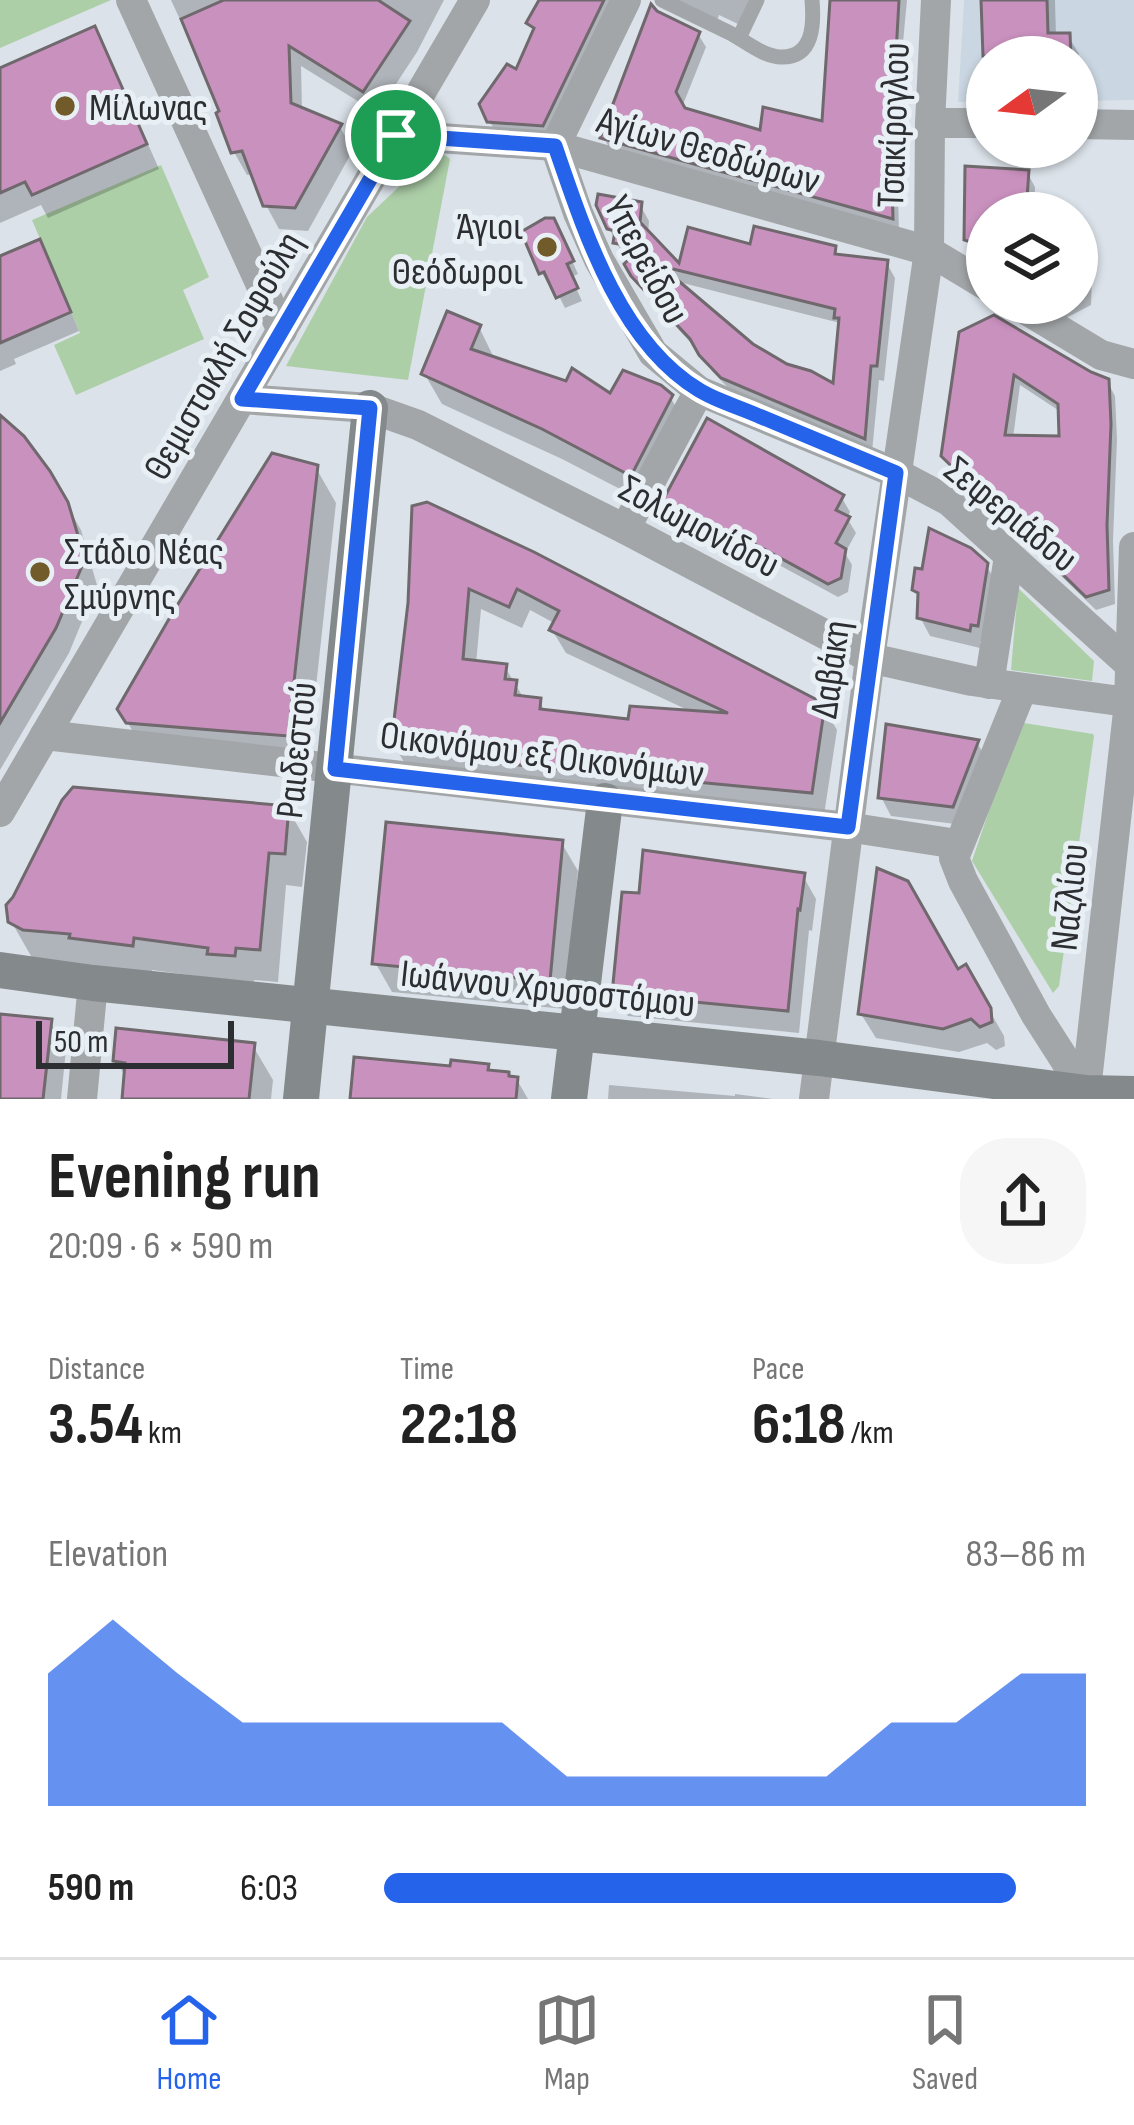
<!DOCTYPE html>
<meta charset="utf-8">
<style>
:root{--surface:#fff;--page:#f6f6f6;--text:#222;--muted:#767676;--line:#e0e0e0;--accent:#2563eb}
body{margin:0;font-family:"Sofia Sans Condensed",sans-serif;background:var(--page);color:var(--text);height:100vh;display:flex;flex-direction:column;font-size:45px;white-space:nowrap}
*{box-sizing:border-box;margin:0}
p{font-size:39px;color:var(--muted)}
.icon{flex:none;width:66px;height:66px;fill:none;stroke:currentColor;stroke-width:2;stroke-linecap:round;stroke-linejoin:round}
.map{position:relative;height:1099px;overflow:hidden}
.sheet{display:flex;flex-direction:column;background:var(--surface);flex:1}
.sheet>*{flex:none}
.needle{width:78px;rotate:255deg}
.controls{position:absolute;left:966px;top:36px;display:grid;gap:24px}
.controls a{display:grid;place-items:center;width:132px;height:132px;border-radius:50%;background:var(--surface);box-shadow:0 3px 9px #0004;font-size:60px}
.scale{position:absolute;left:36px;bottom:30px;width:198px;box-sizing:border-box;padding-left:12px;border:6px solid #2c2e31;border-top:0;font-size:33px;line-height:42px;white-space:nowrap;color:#2c2e31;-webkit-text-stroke:9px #e8f0f6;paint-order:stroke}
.pin{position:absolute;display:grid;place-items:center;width:102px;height:102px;color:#fff;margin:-51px;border:6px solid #fff;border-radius:50%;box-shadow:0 3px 12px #0007}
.round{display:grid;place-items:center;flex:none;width:126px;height:126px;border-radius:48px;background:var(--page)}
.head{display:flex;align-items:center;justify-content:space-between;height:204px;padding:0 48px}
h1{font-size:66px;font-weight:700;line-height:90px}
.figures{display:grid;grid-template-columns:repeat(3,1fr);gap:18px;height:204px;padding:12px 48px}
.figures div{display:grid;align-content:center}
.figures b{font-size:60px;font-weight:700}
.figures small{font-size:33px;font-weight:400}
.figures p{font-size:33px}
.chart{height:336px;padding:24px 48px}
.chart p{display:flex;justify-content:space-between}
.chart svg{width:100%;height:216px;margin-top:12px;fill:var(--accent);opacity:.7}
ul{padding:0 48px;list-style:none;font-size:39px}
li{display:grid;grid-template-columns:192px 144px 1fr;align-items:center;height:90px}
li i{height:30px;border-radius:15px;background:var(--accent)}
.tab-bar{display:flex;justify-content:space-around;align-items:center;height:168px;border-top:3px solid var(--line);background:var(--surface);font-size:33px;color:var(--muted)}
.tab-bar a{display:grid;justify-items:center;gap:6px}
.tab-bar .on{color:var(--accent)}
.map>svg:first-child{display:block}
.built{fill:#cad7e2}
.green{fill:#adcfa8}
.shadow{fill:#0003;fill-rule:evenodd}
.building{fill:#c991be;stroke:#6f686d;stroke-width:3;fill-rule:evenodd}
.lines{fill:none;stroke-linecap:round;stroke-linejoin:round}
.lane{stroke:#a2a6a8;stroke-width:15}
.street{stroke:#a2a6a8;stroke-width:30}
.secondary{stroke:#84898c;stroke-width:36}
.route-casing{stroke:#fff;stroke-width:24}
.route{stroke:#2563eb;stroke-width:15}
.poi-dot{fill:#725b2b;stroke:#e8f0f6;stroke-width:4.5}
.labels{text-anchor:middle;stroke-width:10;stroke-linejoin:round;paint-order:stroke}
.poi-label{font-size:39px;fill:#2c2e31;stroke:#e8f0f6;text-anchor:start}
.street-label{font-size:39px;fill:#2c2e31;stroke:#e8f0f6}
</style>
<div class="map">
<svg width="1134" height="1099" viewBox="0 0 1134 1099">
<rect width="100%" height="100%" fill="#dbe2e9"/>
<!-- built -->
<g class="built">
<path d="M964 0H981L983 55 995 56 987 57V102H958Z"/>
<path d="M1047 0H1134V100L1077 101V57H1071L1069 33H1048Z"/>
</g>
<!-- green -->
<g class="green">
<path d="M0 0H111L0 48Z"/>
<path d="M438 150 450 159 408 380 286 366 367 217Z"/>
<path d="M161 165 209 277 183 290 204 339 76 395 54 345 80 333 32 220Z"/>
<path d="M1018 588 1094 661 1092 681 1011 670Z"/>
<path d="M1024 723 1093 734 1094 736 1059 986 1053 993 972 861 998 784Z"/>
</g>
<!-- shadow -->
<g class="shadow">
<path d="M171 0H444L417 52 377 113 301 66 302 111 340 127 353 150 308 231 279 229 266 205 254 174 247 175 234 152 223 113Z"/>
<path d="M543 0H621L550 138 497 135 489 120 517 73 535 33 530 23Z"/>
<path d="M666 0H749L738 24 719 15 717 21Z"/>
<path d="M841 0H907L901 64 897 159 899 231 611 151 604 138 698 34 706 47 682 107 684 111 762 134 825 125Z"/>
<path d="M984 0H1055L1056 36H1068L1079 54 1080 106 1077 107V57H987Z"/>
<path d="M94 30 108 54 159 169 48 218 41 205 0 223V72Z"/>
<path d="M968 169 1027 172 1035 187 1034 213H987V258L975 254 967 239Z"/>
<path d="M640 205 649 221 648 234 680 269 752 248 834 249 839 257 886 262 895 278 884 381 879 380 872 452 733 393 712 371 702 355 643 291 628 264 633 259 625 257 616 242 609 228ZM675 281 840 323 835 387 786 367 752 346Z"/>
<path d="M524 233 560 234 578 274 571 277 582 301 565 308 552 282 548 284 542 273Z"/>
<path d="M1077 239H1085L1093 254 1091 305 1066 318 1039 303H1077Z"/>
<path d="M0 259 49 260 79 331 14 359 16 364 0 371Z"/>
<path d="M479 327 495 360 612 398 670 397 688 427 649 504 562 459 442 404 424 373Z"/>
<path d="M962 334 1107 381 1115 396 1117 439 1113 540 1115 604 1096 610 952 470 944 455ZM1020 385 1061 412 1062 439 1013 438Z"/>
<path d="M0 419 48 472 81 530 97 585 69 653 0 770Z"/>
<path d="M316 468 336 503 307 770 140 744 120 709Z"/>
<path d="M842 498 850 512 847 518 856 533 845 553 852 565 848 592 838 597 759 554 755 561 674 514 666 500Z"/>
<path d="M415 509 823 706 837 730 824 815 407 767 394 745 411 604ZM481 609 522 628 530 610 556 624 552 630 566 653 694 713 631 722 546 713 539 701 523 697 505 667 476 664Z"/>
<path d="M986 565 997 584 988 643 980 641V648L930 636 920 617 921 600 915 589 925 573Z"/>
<path d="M977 743 988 761 963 825 891 816 881 797Z"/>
<path d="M288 809 307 842 302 887 286 885 278 982 254 980 253 989 226 980 152 970 151 978 44 963 31 956 11 921Z"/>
<path d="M561 842 578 871 565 1009 392 992 376 964Z"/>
<path d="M803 876 816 899 812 931 809 930 799 1033 628 1016 615 994Z"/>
<path d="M965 968 1004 1036 1005 1046 996 1050 987 1043 959 1052 876 1038 861 1014Z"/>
<path d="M0 1018 50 1022 66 1049 61 1099H0Z"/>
<path d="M253 1046 273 1080 271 1099H125L127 1079 116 1061Z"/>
<path d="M357 1060 453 1069 487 1067 491 1073 517 1080 528 1099H352Z"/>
<path d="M609 1085 735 1096V1094L773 1099H608Z"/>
</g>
<!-- building -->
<g class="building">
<path d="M224 0H378L410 21 363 92 289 46 291 103 342 124 295 208 263 206 242 151 231 153 216 113 219 111 181 19Z"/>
<path d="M539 0H604L543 126 487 122 479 104 507 64 516 69 534 28 526 23Z"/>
<path d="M830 0H899L891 144 893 219 600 138 651 4 657 11 700 32 676 92 685 108 760 130 763 107 822 121Z"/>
<path d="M981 0H1047L1048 33H1070L1071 57 983 56Z"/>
<path d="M95 26 147 144 32 195 25 182 0 193V68Z"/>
<path d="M965 166 1029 170 1026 213H987V247L964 240Z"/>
<path d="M598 194 642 202 640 222 679 263 688 227 750 244 754 226 836 246 835 254 888 260 877 366H871L865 439 721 378 699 355 690 339 631 276 624 264 641 248 613 243 615 231 607 229 596 205ZM661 266 835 309 834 318H839L833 383 811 371 787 364 753 344Z"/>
<path d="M545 218H554L574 261 567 264 578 288 556 298 544 272 539 274 521 232Z"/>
<path d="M40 239 71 312 0 343V256Z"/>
<path d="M447 311 481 325 471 349 566 381 572 368 610 393 623 370 661 385 673 395 631 476 542 429 421 374Z"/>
<path d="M994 315 1091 372 1109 379 1111 424 1107 525 1109 590 1086 597 941 456 959 332ZM1014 375 1058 404 1059 436 1005 435Z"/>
<path d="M0 415 24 436 50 471 68 502 85 559 56 628 0 723Z"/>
<path d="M707 418 844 495 836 510 850 517 836 543 846 549 841 578 828 584 751 542 747 549 663 500Z"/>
<path d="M272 453 318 465 288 736 126 723 117 709 173 612Z"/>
<path d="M427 502 534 552 825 704 812 793 508 764 474 759V753L391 745 408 603 412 506ZM469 589 509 607 517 589 559 611 549 630 728 713 630 706 628 719 540 709 541 698 515 695 517 680 505 679 507 664 463 659Z"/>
<path d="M929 528 971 548 988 563 978 626 971 625 970 631 917 618 918 593 912 590 915 568 922 569Z"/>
<path d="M886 724 979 740 953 807 878 798Z"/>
<path d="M73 787 289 806 285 854 269 853 260 950 236 948 235 956 207 954 208 948 134 938 133 946 69 938 70 934 23 930 8 922 6 905 13 897 62 800Z"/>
<path d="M386 822 563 840 550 981 372 964Z"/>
<path d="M643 850 805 873 800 910 798 909 788 1011 612 994 622 892 639 893Z"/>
<path d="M877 868 908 881 958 969 966 964 991 1008 992 1022 980 1027 971 1019 943 1029 858 1014Z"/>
<path d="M0 1014 52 1019 43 1099H0Z"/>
<path d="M116 1028 255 1043 249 1099H122L125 1063 113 1061Z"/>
<path d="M354 1057 450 1066 451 1060 489 1064 488 1070 509 1072V1076L518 1077 516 1099H350Z"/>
</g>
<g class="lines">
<!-- lane -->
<g class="lane">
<path d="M662 0C685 11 707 22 730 33 745 41 764 57 781 57 814 58 814 23 812 0"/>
<path d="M739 38 757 0"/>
</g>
<!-- street -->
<g class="street">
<path d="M131 0 282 331"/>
<path d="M626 0 555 146 578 213 599 260 653 353 699 391 896 473 949 501 1130 665"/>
<path d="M930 123H987"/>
<path d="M1077 124 1134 125"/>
<path d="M396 135 555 146 929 251 987 286"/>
<path d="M1015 303 1101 355 1134 364"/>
<path d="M242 399 370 408 418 425 625 529 870 658 972 681 1134 703"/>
<path d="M625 529 699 391"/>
<path d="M989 684 1009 556"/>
<path d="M1022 689 954 858 963 881 1036 1015 1086 1093"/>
<path d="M45 735 847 827 957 844"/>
<path d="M0 812 475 0"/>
<path d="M82 1099 93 983"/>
<path d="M814 1099 870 658 929 251 930 123 936 0"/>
<path d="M1085 1099 1129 703 1134 547"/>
</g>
<!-- secondary -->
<g class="secondary">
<path d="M0 970 93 983 819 1058 1086 1093 1134 1094"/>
<path d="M301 1099 370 408"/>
<path d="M569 1099 605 801"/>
</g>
</g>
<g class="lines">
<!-- route casing -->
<g class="route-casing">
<path id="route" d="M396 135 555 146C584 230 619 342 699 390 717 401 739 407 759 416 805 435 850 454 896 473L848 827 335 769 370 408 242 399Z"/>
</g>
<!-- route -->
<use href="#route" class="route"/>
</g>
<!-- markers -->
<g class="poi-dot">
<circle cx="65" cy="106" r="12"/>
<circle cx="547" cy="247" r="12"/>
<circle cx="40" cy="572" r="12"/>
</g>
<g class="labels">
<!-- poi labels -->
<g class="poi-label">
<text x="89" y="120">Μίλωνας</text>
<text x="523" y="239" text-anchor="end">Άγιοι<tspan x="523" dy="45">Θεόδωροι</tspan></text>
<text x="64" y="564">Στάδιο Νέας<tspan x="64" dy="45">Σμύρνης</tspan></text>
</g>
<!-- street labels -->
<g class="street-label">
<text transform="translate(892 125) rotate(-88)" y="14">Τσακίρογλου</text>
<text transform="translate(709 149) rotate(16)" y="14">Αγίων Θεοδώρων</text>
<text transform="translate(648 259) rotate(62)" y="14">Υπερείδου</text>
<text transform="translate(222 355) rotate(-60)" y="14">Θεμιστοκλή Σοφούλη</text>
<text transform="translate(1012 513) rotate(39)" y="14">Σεφεριάδου</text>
<text transform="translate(700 525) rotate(28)" y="14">Σολωμονίδου</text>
<text transform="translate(829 669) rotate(-82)" y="14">Δαβάκη</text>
<text transform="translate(295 750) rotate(-84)" y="14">Ραιδεστού</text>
<text transform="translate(542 753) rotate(7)" y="14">Οικονόμου εξ Οικονόμων</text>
<text transform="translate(1068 897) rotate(-84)" y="14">Ναζλίου</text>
<text transform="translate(548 987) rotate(6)" y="14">Ιωάννου Χρυσοστόμου</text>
</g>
</g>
</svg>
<div class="controls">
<a><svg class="needle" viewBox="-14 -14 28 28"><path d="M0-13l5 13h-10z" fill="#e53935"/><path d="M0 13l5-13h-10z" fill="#767676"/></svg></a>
<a><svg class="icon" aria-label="layers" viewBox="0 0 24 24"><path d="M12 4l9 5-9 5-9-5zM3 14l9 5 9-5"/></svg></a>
</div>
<div class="scale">50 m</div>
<div class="pin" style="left:396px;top:135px;background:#1e9e55"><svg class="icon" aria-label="arrive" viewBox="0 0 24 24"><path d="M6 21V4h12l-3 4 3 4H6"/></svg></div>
</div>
<section class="sheet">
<div class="head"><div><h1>Evening run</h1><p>20:09 · 6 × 590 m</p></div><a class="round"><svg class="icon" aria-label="share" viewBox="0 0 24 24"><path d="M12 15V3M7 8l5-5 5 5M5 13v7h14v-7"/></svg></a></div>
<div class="figures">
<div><p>Distance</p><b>3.54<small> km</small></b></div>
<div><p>Time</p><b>22:18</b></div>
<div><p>Pace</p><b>6:18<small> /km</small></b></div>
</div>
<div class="chart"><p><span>Elevation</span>83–86 m</p>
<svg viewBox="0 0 160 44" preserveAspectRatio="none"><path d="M0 44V17L10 6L20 17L30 27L40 27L50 27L60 27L70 27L80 38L90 38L100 38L110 38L120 38L130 27L140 27L150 17L160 17V44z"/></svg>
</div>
<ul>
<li><b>590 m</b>6:03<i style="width:90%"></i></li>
</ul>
</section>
<nav class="tab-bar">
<a class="on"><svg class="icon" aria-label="home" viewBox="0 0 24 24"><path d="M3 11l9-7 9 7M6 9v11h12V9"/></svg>Home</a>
<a><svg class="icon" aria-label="map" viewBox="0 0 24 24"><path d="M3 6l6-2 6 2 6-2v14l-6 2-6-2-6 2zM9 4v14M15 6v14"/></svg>Map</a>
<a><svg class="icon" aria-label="saved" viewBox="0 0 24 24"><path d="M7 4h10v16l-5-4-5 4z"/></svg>Saved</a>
</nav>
